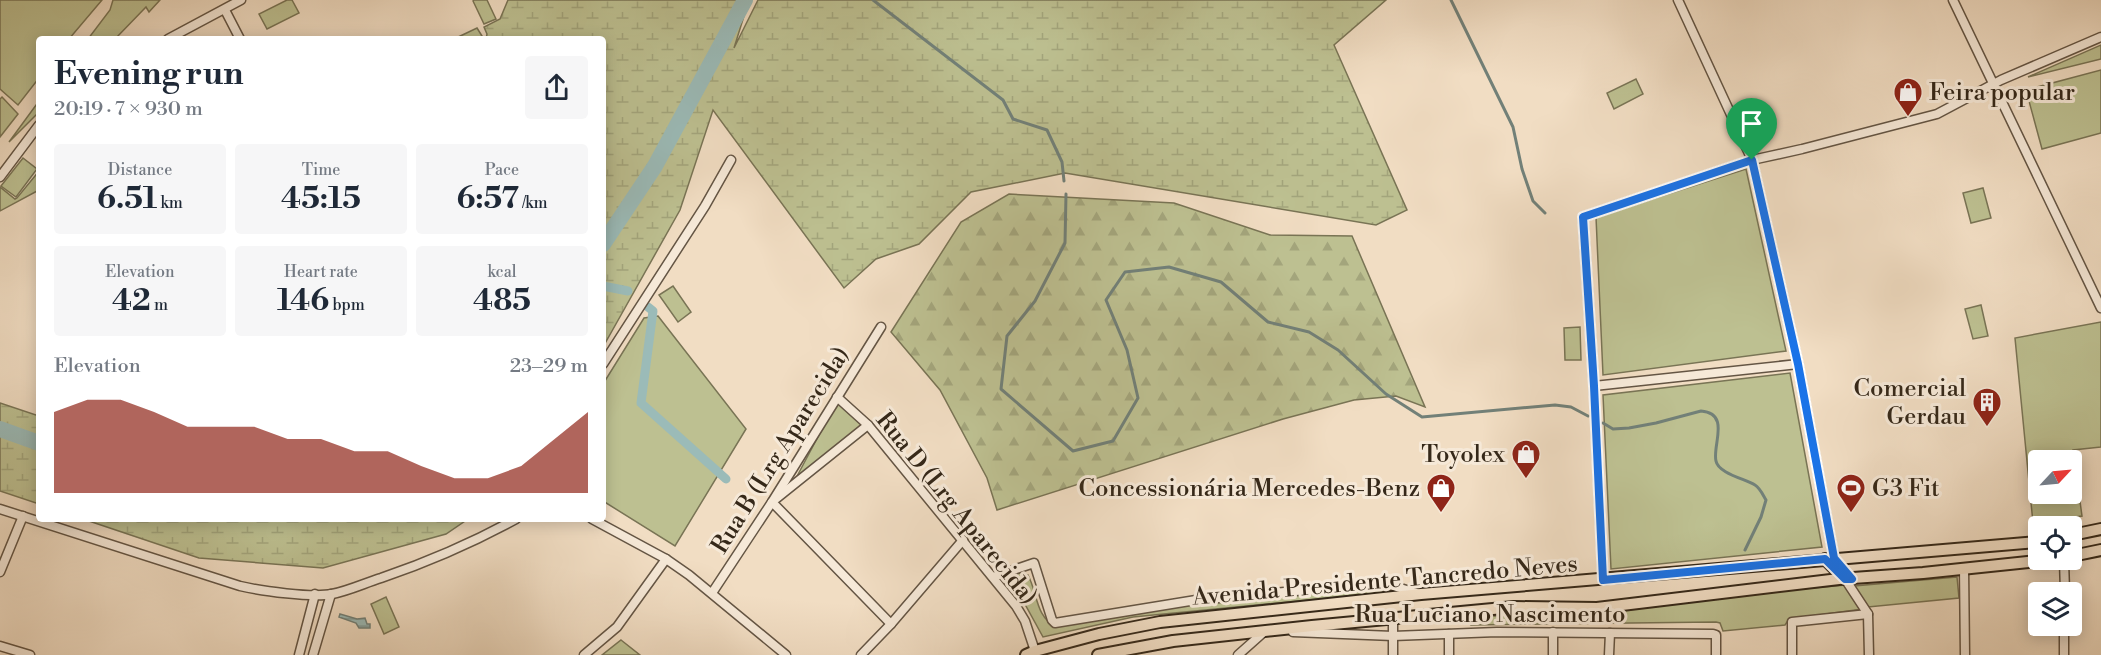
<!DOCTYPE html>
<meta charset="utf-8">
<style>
:root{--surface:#fff;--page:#f6f6f7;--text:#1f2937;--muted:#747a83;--accent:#8f2418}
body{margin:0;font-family:"Libre Bodoni",serif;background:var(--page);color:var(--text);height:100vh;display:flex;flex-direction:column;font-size:22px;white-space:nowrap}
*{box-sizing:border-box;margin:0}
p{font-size:20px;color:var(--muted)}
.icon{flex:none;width:33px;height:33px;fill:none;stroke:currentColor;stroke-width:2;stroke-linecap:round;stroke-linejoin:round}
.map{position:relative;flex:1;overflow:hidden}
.panel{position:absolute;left:36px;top:36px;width:570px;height:486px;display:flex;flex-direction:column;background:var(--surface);border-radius:6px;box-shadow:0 3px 15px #0003}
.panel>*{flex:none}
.needle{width:39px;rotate:64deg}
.buttons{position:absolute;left:2028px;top:450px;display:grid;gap:12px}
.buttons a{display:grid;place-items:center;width:54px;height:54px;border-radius:6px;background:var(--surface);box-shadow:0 3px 15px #0003;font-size:30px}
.pin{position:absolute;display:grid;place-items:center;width:51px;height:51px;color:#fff;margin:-62px -26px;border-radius:50% 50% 50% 0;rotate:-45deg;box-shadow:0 0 6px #0007}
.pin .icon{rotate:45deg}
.round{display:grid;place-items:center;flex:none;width:63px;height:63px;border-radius:6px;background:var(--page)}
.summary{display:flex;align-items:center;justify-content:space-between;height:102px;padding:0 18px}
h1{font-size:33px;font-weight:700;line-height:45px}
.stats{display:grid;grid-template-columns:repeat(3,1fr);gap:9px;height:102px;padding:6px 18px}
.stats div{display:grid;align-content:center;border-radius:6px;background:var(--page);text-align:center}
.stats b{font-size:30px;font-weight:700}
.stats small{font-size:16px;font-weight:400}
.stats p{font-size:16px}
.chart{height:168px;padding:12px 18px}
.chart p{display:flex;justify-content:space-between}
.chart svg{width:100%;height:108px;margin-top:6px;fill:var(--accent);opacity:.7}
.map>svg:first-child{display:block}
.green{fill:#bdc091;stroke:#797455;stroke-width:1.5;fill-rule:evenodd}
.forest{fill:url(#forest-firs);stroke:#797455;stroke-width:1.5}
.wetland{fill:url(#wetland-marsh);stroke:#797455;stroke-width:1.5}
.water{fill:url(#water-rules);stroke:#728078;stroke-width:1.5}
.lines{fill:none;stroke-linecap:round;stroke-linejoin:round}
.stream{stroke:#728078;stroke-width:3}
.canal{stroke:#9bbbb8;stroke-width:9}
.river{stroke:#9bbbb8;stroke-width:16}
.minor-casing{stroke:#645544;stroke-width:11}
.major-casing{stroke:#352819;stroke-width:14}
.minor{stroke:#f6e9d8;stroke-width:8}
.major{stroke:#f1ddc3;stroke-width:10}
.route-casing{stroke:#fff;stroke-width:12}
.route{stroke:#1a73e8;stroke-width:8}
.labels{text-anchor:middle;stroke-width:6;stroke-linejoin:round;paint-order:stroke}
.poi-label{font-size:24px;fill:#352819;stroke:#f6e9d8;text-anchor:end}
.street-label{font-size:24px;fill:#352819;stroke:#f6e9d8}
</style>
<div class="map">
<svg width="2101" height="655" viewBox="0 0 2101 655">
<defs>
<pattern id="forest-firs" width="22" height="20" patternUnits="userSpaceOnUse" patternTransform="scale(1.5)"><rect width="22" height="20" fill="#bdc091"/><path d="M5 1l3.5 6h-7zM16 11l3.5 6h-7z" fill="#a3a57c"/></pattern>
<pattern id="wetland-marsh" width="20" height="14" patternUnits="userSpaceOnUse" patternTransform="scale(1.5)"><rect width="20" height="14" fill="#bdc091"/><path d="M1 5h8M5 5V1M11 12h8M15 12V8" fill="none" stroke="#a3a57c"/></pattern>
<pattern id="water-rules" width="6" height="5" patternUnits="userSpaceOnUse" patternTransform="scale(1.5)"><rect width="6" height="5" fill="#9bbbb8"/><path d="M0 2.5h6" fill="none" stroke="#7f9895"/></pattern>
</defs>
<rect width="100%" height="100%" fill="#f1ddc3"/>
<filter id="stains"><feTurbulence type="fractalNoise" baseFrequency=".00333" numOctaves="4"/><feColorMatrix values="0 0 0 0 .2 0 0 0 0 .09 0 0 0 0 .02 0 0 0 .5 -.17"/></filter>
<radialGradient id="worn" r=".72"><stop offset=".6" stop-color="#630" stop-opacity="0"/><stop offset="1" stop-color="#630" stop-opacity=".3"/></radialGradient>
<!-- green -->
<g class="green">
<path d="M0 0H102L69 39H39V78L18 105 0 89Z"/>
<path d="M113 0H160L149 12 146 7 115 39H88L110 10Z"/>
<path d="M287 0H292L299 13 267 29 259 14Z"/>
<path d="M474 0H487L496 19 484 24 473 1Z"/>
<path d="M477 28 482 36 476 39H454Z"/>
<path d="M2101 45V59L2028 77Z"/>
<path d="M2101 70V133L2042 149 2026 90Z"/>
<path d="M1636 79 1643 94 1614 109 1607 93Z"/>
<path d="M2 97 18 114 0 137V99Z"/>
<path d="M39 101V112L9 142Z"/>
<path d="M23 158 37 169 16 197 1 186Z"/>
<path d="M1746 169 1786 351 1603 375 1596 217Z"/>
<path d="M39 171V190L0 211V187L15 199 17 198Z"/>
<path d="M1983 188 1991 218 1971 223 1963 193Z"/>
<path d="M673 286 691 312 678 322 659 295Z"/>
<path d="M1981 305 1988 336 1973 339 1965 309Z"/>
<path d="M658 316 746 429 675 546 603 501V384L644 318Z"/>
<path d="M2101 322V447L2073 450 2082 516 2033 523 2015 338ZM2038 460H2072V494H2038Z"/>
<path d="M1580 327 1581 360H1565L1564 328Z"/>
<path d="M1790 373 1822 547 1611 569 1603 395Z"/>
<path d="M837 401 863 424 795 480Z"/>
<path d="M1018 573 1028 575C1038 594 1035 616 1056 627L1136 610 1392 587V592L1133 617 1043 637 1015 586V578Z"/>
<path d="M1957 577 1959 598 1868 607 1854 586Z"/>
<path d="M1846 585 1863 609 1789 619 1785 625 1723 631 1720 623 1716 622 1471 625 1462 619Z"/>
<path d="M386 597 399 627 384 634 371 604Z"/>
<path d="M621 640 640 655H602Z"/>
</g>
<!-- forest -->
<path class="forest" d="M1009 194 1174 203 1270 235 1352 236 1425 407 1396 396 1354 400 1283 419 997 510 987 478 940 390 891 332 961 222Z"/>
<!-- wetland -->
<g class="wetland">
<path d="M508 0H749L734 48 758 0H1386L1334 45 1407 210 1376 225 1065 173 971 192 919 244 876 259 844 288 713 110 680 210 603 347V39H486L487 34 484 27 500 19Z"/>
<path d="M0 403 39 416V504L0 491Z"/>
<path d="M83 519H468L446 534 323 568 199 558Z"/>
</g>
<!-- water -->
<path class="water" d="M340 614 357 619 365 618 367 624H370V628H359L356 623 339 617Z"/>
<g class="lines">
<!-- stream -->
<g class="stream">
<path d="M873 0 1003 100 1013 119 1047 130 1062 162 1064 181"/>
<path d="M1451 0 1513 127 1522 169 1533 201 1545 213"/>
<path d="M1066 194 1065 243 1035 301 1007 336 1001 389 1073 451 1113 441 1138 398 1127 350 1106 300 1125 272 1169 267 1221 282 1268 322 1309 332 1338 350 1386 394 1422 417 1555 405 1571 407 1588 416"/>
<path d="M1603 423 1613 429 1629 428 1656 423 1701 411C1731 413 1712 446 1716 461 1718 473 1745 479 1755 485 1760 488 1763 495 1766 500L1761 517 1745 550"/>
</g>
<!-- canal -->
<g class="canal">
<path d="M603 286 628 291"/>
<path d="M648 307 653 311 641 403 726 479"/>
</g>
<!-- river -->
<g class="river">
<path d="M603 244 655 166 745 0"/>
<path d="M0 429 39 443"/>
</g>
<!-- minor casing -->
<g class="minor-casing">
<g id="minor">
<path d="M1678 0 1752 160 1798 364 1834 558"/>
<path d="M1953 0 2101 308"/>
<path d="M225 10 240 39"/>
<path d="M168 39 241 0"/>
<path d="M0 177 39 125"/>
<path d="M603 364 705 206 731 160"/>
<path d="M1594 386 1798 364"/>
<path d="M837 397 868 425 1016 606 1025 621 1035 651"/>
<path d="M868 425 772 502 891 624"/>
<path d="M0 509 240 586C261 591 312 598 332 594 348 591 365 583 381 578 428 562 472 543 516 519"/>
<path d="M592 519 666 559 689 575 786 655"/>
<path d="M2064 560 2065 592"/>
<path d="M1964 568 1965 655"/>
<path d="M0 572 23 516"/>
<path d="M993 577 1034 563 1052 620 1055 623 1196 600 1318 589 1390 585 1420 594"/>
<path d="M1845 579 1868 614 1869 655"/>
<path d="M1603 580 1594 386 1583 217 1752 160 1802 149 1937 114 2001 80 2101 37"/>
<path d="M712 593 772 502 881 327"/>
<path d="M1293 632 1393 636 1497 632 1713 634 1716 635V655"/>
<path d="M0 646 30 655"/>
<path d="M299 655 315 594"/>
<path d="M313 655 331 594"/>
<path d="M584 655 617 627 666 559"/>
<path d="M861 655 891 624 963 540"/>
<path d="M1238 655 1265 631"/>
<path d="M1393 655V619"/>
<path d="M1449 655V634"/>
<path d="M1553 655V632"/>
<path d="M1609 655 1610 633"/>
<path d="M1792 655V622L1868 614"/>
<path d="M2064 655V626"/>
</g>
</g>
<!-- major casing -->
<g class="major-casing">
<g id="major">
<path d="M2072 535 2101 529"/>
<path d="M2072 556 2101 550"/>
<path d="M1825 559 1845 579"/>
<path d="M1026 655 1035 651 1099 634 1160 622 1421 594 2038 542"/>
<path d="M1098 655 1173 641 1312 626 1514 607 1597 608 1839 579 1923 573 2047 560"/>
</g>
</g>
<!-- minor -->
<use href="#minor" class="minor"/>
<!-- major -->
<use href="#major" class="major"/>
</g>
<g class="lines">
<!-- route casing -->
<g class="route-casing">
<path id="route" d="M1752 160 1798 364 1834 558 1852 579H1845L1825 559 1603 580 1594 386 1583 217Z"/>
</g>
<!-- route -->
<use href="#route" class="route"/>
</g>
<!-- icons -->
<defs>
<g id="shop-pin" transform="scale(1.5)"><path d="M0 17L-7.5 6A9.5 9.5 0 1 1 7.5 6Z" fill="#8f2418" stroke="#f6e9d8"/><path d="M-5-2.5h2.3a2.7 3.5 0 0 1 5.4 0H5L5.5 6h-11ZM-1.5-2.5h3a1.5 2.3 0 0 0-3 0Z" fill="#fff"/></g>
<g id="building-pin" transform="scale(1.5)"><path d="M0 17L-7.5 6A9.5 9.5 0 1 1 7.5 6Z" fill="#8f2418" stroke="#f6e9d8"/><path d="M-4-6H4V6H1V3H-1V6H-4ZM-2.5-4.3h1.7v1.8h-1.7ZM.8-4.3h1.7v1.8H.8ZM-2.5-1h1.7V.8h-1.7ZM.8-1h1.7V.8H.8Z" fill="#fff"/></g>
<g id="stadium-pin" transform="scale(1.5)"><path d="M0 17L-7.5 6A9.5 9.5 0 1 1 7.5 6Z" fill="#8f2418" stroke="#f6e9d8"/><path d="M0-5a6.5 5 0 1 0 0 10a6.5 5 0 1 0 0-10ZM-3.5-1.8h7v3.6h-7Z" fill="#fff"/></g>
</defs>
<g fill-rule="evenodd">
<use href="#shop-pin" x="1908" y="92"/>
<use href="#building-pin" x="1987" y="402"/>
<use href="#shop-pin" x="1526" y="454"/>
<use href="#shop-pin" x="1441" y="488"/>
<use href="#stadium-pin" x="1851" y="488"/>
</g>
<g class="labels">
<!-- poi labels -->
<g class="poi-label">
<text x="1929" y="100" text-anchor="start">Feira popular</text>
<text x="1966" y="396">Comercial<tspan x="1966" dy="28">Gerdau</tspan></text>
<text x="1505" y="462">Toyolex</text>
<text x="1420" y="496">Concessionária Mercedes-Benz</text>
<text x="1872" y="496" text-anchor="start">G3 Fit</text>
</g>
<!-- street labels -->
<g class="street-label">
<text transform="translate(780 450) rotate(-58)" y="8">Rua B (Lrg Aparecida)</text>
<text transform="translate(957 508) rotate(51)" y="8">Rua D (Lrg Aparecida)</text>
<text transform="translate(1385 580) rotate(-5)" y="8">Avenida Presidente Tancredo Neves</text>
<text x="1490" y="622">Rua Luciano Nascimento</text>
</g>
</g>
<rect width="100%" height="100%" filter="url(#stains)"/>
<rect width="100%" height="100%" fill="url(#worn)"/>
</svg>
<div class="buttons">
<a><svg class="needle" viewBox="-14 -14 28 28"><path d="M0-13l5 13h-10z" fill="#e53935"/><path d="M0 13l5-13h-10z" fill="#747a83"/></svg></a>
<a><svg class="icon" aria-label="locate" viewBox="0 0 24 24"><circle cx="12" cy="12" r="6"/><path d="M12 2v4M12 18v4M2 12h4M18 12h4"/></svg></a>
<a><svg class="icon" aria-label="layers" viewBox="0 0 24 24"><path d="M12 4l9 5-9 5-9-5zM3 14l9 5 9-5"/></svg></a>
</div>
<div class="pin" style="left:1752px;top:160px;background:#1e9e55"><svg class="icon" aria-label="arrive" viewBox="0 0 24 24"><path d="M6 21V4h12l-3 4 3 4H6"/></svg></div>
<section class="panel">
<div class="summary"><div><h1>Evening run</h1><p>20:19 · 7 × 930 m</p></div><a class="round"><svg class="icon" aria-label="share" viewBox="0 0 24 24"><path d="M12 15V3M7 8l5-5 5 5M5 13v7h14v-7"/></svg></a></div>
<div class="stats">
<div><p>Distance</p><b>6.51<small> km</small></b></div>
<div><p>Time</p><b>45:15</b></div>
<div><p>Pace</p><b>6:57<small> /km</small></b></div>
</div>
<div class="stats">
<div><p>Elevation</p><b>42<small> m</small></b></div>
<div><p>Heart rate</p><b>146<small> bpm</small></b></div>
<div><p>kcal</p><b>485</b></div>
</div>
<div class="chart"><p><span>Elevation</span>23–29 m</p>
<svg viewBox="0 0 160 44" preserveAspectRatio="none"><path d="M0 44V11L10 6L20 6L30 11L40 17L50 17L60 17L70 22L80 22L90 27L100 27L110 33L120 38L130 38L140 33L150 22L160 11V44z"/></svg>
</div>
</section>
</div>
